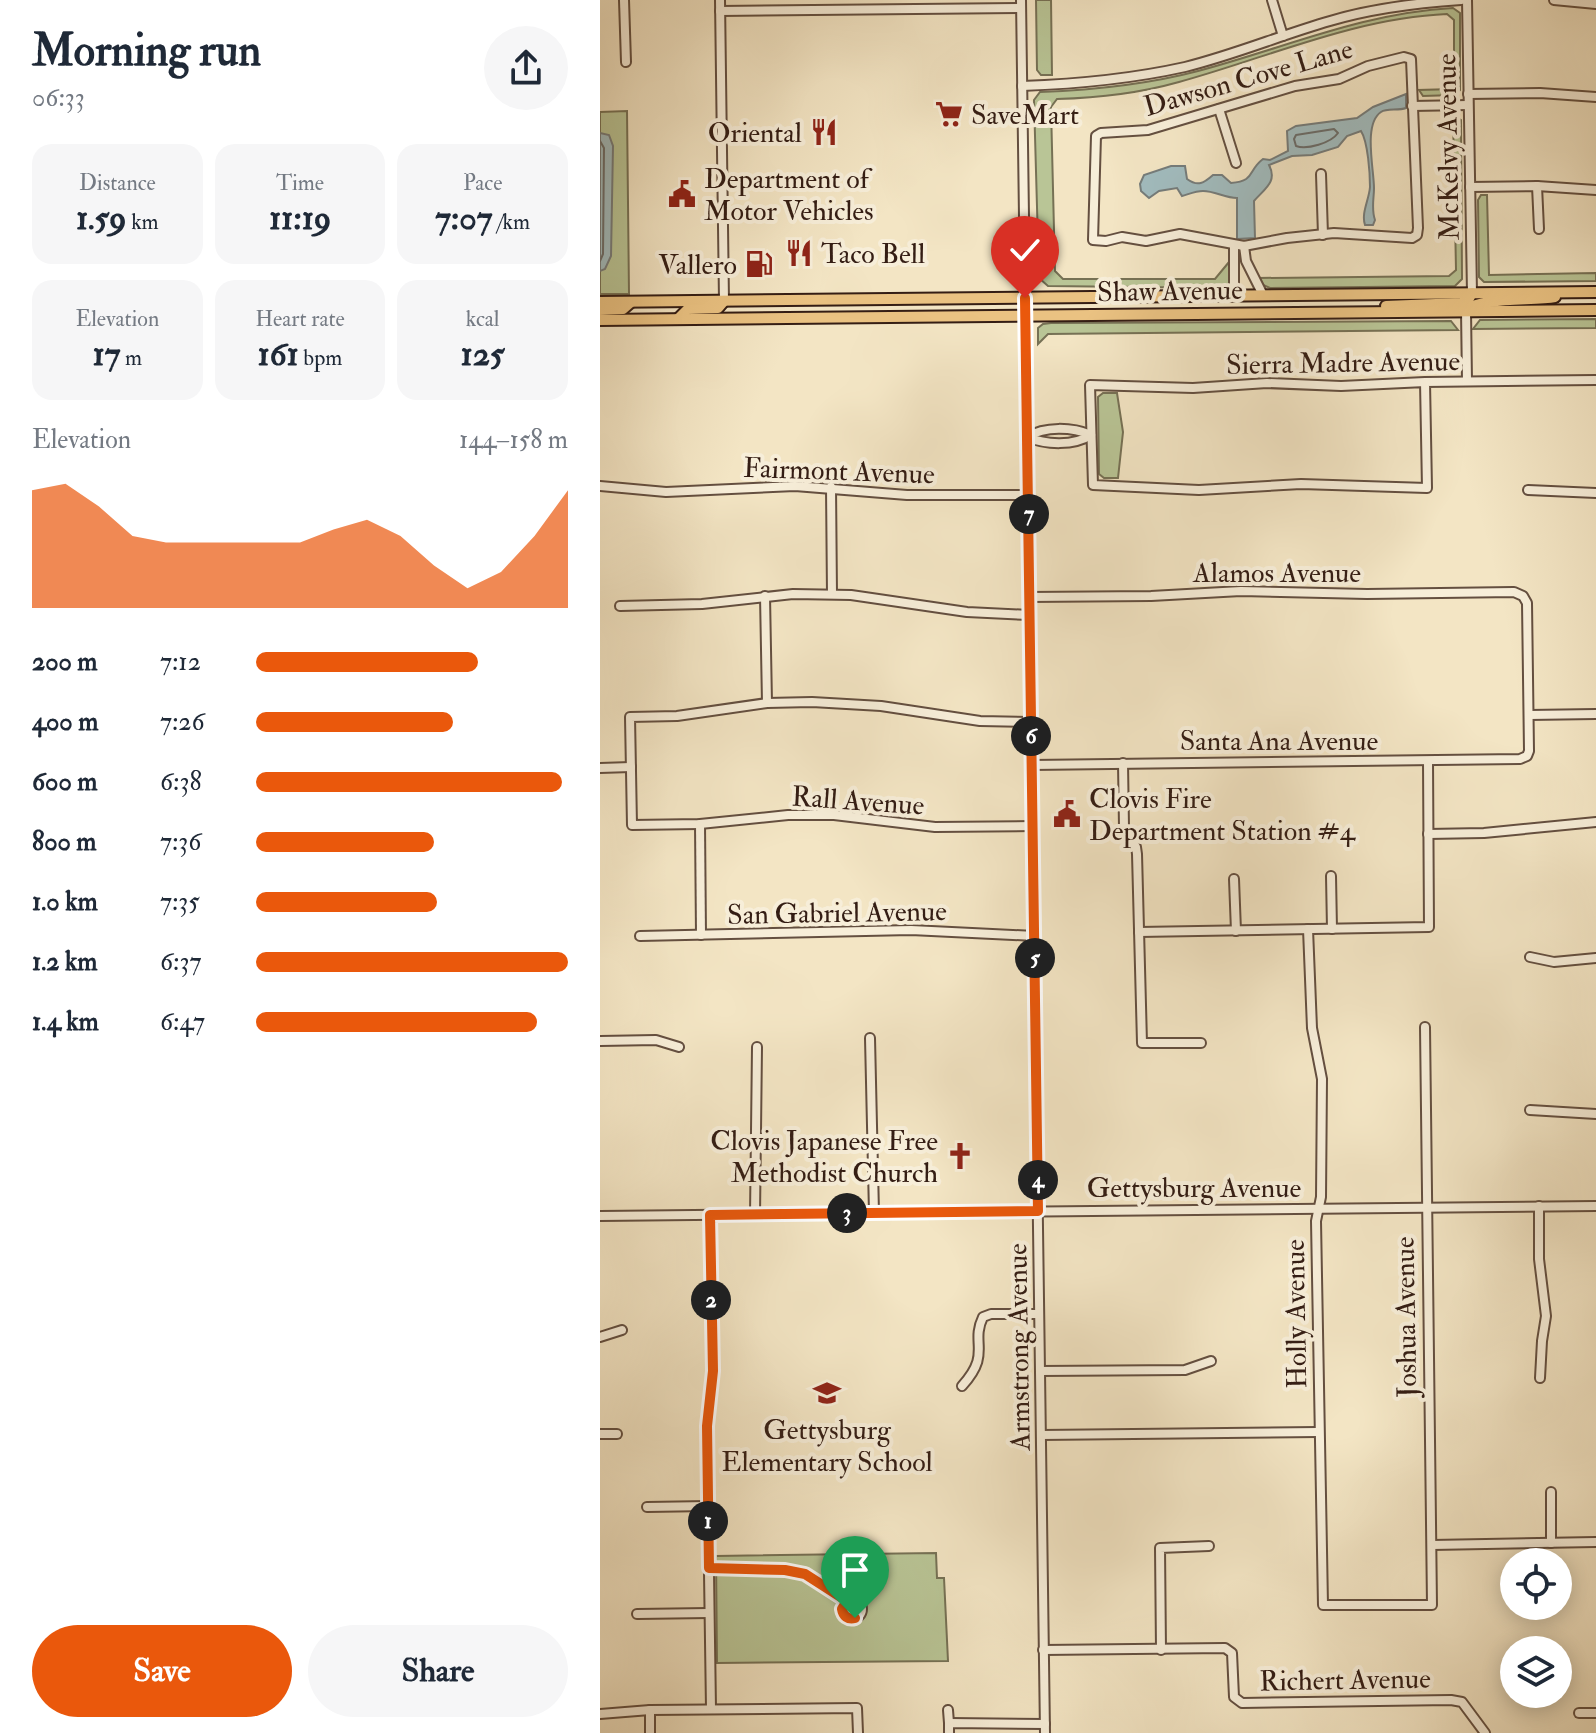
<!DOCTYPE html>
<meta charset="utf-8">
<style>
:root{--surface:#fff;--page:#f6f6f7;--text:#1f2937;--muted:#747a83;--accent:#ea580c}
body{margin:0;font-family:"IM FELL Double Pica",serif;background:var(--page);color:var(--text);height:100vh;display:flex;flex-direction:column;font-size:30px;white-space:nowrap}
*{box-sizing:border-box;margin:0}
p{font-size:26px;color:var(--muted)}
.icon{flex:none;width:44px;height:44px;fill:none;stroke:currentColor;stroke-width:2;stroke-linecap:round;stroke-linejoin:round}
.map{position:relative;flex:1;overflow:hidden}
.drawer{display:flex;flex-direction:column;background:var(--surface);width:600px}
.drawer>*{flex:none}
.tools{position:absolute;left:900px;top:1548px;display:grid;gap:16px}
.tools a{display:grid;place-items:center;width:72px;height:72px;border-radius:50%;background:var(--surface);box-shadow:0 4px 20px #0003;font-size:40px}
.pin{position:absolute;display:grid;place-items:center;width:68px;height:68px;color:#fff;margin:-82px -34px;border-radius:50% 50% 50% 0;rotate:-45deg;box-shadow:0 0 8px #0007}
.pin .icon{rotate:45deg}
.km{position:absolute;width:40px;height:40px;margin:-20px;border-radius:50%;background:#222;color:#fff;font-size:22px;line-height:40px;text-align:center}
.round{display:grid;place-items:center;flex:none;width:84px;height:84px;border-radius:42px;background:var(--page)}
.headline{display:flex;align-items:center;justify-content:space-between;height:136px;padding:0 32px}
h1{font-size:44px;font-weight:700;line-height:60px}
.stats{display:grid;grid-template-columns:repeat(3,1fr);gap:12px;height:136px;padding:8px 32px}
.stats div{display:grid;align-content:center;border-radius:20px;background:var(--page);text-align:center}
.stats b{font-size:34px;font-weight:700}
.stats small{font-size:22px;font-weight:400}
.stats p{font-size:22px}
.chart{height:224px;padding:16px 32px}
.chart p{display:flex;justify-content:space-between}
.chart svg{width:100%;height:144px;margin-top:8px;fill:var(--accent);opacity:.7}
.button{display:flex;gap:16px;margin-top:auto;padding:16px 32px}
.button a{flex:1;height:92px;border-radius:48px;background:var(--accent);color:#fff;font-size:32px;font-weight:700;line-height:92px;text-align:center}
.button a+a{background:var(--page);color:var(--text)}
ul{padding:0 32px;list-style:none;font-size:26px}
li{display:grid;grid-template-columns:128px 96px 1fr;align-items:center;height:60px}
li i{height:20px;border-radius:10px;background:var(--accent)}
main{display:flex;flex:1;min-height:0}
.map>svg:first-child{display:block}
.green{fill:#b9c596;stroke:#767155;stroke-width:2}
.water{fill:#a1bcbf;stroke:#757c7b;stroke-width:2}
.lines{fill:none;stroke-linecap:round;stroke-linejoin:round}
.shore{stroke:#6a6c6a;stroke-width:2}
.minor-casing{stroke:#644f40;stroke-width:12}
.major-casing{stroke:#341d14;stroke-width:14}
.minor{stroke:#f7eed9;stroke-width:8}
.major{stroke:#eac282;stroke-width:10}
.route-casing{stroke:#fff;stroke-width:16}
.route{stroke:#ea580c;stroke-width:10}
.labels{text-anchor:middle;stroke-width:8;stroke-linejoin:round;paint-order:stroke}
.street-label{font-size:28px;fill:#341d14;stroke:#f7eed9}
.poi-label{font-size:28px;fill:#341d14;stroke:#f7eed9;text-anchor:start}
</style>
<main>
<section class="drawer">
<div class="headline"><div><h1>Morning run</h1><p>06:33</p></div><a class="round"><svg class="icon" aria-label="share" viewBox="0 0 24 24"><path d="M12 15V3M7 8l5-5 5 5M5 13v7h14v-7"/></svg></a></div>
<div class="stats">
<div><p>Distance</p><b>1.59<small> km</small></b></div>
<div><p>Time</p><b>11:19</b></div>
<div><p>Pace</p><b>7:07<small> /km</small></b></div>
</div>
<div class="stats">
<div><p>Elevation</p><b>17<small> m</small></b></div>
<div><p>Heart rate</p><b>161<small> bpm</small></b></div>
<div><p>kcal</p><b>125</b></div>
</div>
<div class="chart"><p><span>Elevation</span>144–158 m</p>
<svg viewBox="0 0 160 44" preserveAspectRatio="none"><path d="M0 44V8L10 6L20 13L30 22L40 24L50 24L60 24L70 24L80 24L90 20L100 17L110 22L120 31L130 38L140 33L150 22L160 8V44z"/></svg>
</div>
<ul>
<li><b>200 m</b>7:12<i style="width:71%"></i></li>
<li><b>400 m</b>7:26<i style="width:63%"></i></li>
<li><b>600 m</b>6:38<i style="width:98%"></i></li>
<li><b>800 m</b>7:36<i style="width:57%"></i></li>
<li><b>1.0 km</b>7:35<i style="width:58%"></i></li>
<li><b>1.2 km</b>6:37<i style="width:100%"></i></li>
<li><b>1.4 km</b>6:47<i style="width:90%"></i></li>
</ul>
<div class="button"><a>Save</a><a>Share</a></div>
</section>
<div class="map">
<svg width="996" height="1733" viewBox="0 0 996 1733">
<rect width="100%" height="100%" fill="#f3e5c4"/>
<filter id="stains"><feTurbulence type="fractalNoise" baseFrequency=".0025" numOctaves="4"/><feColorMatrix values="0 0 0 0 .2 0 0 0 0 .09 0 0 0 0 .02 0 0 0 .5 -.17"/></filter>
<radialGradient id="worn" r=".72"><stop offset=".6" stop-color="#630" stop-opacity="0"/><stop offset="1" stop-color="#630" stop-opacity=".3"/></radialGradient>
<!-- green -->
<g class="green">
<path d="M436 0H451L452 75H441L437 70Z"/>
<path d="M853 8 860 13V90L855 95 823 96 819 90 854 89V20L847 14C754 18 667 58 579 82 540 93 497 98 457 99L451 107 455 271 463 279H615L629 262 630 283 625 288 448 286 439 278 434 100 440 92C494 90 545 85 598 71 685 48 762 13 853 8Z"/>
<path d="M27 111 29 294H0V112Z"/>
<path d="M853 115 861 120 862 279 855 286 670 288 663 285 659 278 849 276 856 270Z"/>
<path d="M881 195H887L889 275 996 273V281L884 282 879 277 878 200Z"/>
<path d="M996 319V328L873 329 880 320Z"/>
<path d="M851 321 858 330 448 334 438 344V328L443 324 451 323Z"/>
<path d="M503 393H517L523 432 518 478H504L499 474 498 397Z"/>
<path d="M336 1553 337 1578H344L348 1661 117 1663 116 1556Z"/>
</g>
<!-- water -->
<g class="water">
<path d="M806 94V108C798 111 787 108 781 112 763 124 774 169 774 188 774 199 771 209 775 220L773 225H765C761 213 769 200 770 187 770 174 768 142 761 131L747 136 738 147 712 155 692 156 669 165C678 182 664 189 654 201L655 238 637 239V198C625 198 615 191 603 191 596 191 589 194 582 196L577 188 559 191 549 198 541 191 540 184 544 175 571 166H585L587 179C598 187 604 183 613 175H622L631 183C656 181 647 171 663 159L670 160 688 151 687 131 696 126 757 118 773 107Z"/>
<path d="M0 133 9 135 13 146 11 256 5 269 0 271Z"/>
</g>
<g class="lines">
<!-- shore -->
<g class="shore">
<path d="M734 129 738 133C731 143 707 150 696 146L694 139 696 135Z"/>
<path d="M0 141 4 148 3 254 0 261"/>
</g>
<!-- minor casing -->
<g class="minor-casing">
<g id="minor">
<path d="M24 0 26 62"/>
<path d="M120 0 124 301"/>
<path d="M421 0 445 1733"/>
<path d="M672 0 683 36"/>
<path d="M867 0 872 293"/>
<path d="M954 0 996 4"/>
<path d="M120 11 421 8"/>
<path d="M804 57 811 59 818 228 817 235 812 238 734 233 687 238 644 246 580 234 546 241 522 237 506 241 493 240 496 136 501 133 548 130 695 86 739 79 768 66Z"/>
<path d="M422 86C478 84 531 79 585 67 634 55 681 35 730 21 773 8 817 3 861 0"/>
<path d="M868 94 940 93 996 97"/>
<path d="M812 106 868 105"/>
<path d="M619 109 636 163"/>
<path d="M721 174 723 235"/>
<path d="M937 186 939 229"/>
<path d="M870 187 937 186 996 190"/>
<path d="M634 246V295"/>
<path d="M644 246 646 261 663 295"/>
<path d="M866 311 867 381"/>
<path d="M825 382 827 488 701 484 599 490 493 485 490 385 593 388 667 383 741 386 825 382 996 380"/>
<path d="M427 437C445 426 472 427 491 435"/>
<path d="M427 437C446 445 474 446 491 435"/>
<path d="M0 486 66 492 195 486 307 495H428"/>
<path d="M231 487 232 594"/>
<path d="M928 490 996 493"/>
<path d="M165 596 167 703"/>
<path d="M429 597 551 596 641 591 767 594 914 592 923 596 927 603 929 751 927 756 920 759 432 765"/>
<path d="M20 606 102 604 193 594 251 595 367 612 429 615"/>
<path d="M929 715 996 714"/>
<path d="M431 722 380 721 281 706 212 702 167 703 77 716 30 717 32 825 100 824 188 815H234L335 827 434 826"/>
<path d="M523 763 524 827 536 847 537 854 542 1043H601"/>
<path d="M0 768 31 767"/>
<path d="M100 824 101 935"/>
<path d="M828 834 884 833 996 822"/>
<path d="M731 876 732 929"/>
<path d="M634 879 636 931"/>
<path d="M708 929 712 1028 722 1079 721 1197 716 1221 723 1605H832L825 1027"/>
<path d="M539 932 829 927 828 761"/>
<path d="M40 936 311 930 435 936"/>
<path d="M930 957 954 962 996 958"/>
<path d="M270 1038 274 1213"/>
<path d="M0 1041 56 1040 79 1047"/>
<path d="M930 1110 996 1114"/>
<path d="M939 1206V1259L946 1316 942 1341 940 1378"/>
<path d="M110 1215 113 1371 107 1437 111 1709"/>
<path d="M155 1215 157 1047"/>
<path d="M0 1216 996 1206"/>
<path d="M0 1337 22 1330"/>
<path d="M440 1371 585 1370 611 1361"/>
<path d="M362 1386C392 1353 370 1344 383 1317L391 1314H439"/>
<path d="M0 1434H17"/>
<path d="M441 1435 718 1432"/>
<path d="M47 1507 108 1506"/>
<path d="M951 1543V1492"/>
<path d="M832 1545 996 1542"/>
<path d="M109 1568 185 1570 205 1574 247 1601"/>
<circle cx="252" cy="1609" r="10"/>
<path d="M37 1614 109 1613"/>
<path d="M443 1650 625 1648 632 1653 634 1697 642 1703 851 1700 862 1702 885 1733"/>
<path d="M561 1650 560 1548 609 1546"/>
<path d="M50 1710V1733"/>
<path d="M348 1710 349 1723"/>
<path d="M979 1713H996"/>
<path d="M0 1714 50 1710 257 1708 258 1733"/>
<path d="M349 1733V1723L445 1724"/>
</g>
</g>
<!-- major casing -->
<g class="major-casing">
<g id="major">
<path d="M0 302 996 292"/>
<path d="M786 306 861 303 868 300 872 293"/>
<path d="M0 310 23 309 31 302"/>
<path d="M867 310C880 297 933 301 955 297"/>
<path d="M78 319 88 309 118 308 124 301"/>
<path d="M0 320 996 310"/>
</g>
</g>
<!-- minor -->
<use href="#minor" class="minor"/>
<!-- major -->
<use href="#major" class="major"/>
</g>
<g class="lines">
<!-- route casing -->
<g class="route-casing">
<path id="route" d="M255 1618C248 1620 243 1616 242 1609L247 1601 205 1574 185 1570 109 1568 107 1426 113 1371 110 1215 438 1211 425 298"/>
</g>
<!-- route -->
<use href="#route" class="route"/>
</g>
<!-- icons -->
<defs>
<g id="supermarket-bare" transform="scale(2.16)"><path d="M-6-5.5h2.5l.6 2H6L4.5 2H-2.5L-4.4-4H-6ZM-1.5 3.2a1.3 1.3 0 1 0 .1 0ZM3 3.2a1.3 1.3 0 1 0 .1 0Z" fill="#8f2418" stroke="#f7eed9" stroke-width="2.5" paint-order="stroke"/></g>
<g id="restaurant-bare" transform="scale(2.16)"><path d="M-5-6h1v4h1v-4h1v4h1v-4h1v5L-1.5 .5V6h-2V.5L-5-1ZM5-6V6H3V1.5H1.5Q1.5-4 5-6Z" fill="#8f2418" stroke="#f7eed9" stroke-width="2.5" paint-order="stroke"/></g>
<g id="civic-bare" transform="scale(2.16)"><path d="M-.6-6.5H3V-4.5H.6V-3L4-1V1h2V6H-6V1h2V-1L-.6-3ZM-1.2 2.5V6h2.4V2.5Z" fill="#8f2418" stroke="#f7eed9" stroke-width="2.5" paint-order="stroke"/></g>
<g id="fuel-bare" transform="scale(2.16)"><path d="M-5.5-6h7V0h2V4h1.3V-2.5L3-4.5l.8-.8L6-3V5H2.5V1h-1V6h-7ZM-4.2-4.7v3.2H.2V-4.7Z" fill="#8f2418" stroke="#f7eed9" stroke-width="2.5" paint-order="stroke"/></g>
<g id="church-bare" transform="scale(2.16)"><path d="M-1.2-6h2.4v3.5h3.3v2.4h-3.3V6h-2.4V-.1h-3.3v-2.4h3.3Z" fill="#8f2418" stroke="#f7eed9" stroke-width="2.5" paint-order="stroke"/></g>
<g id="school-bare" transform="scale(2.16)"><path d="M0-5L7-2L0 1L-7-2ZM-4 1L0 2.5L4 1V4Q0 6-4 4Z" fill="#8f2418" stroke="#f7eed9" stroke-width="2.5" paint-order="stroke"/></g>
</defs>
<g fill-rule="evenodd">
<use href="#supermarket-bare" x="349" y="114"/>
<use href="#restaurant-bare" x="224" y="132"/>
<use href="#civic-bare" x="82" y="194"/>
<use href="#restaurant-bare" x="199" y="253"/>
<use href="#fuel-bare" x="159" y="264"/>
<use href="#civic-bare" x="467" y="814"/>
<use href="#church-bare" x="360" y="1156"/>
<use href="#school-bare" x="227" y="1393"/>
</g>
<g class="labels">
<!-- street labels -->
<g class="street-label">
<text transform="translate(648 77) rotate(-16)" y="10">Dawson Cove Lane</text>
<text transform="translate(847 147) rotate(-91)" y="10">McKelvy Avenue</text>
<text transform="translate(570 290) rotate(-1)" y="10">Shaw Avenue</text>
<text transform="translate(743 362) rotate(-1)" y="10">Sierra Madre Avenue</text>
<text transform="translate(239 470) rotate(2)" y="10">Fairmont Avenue</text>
<text x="677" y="582">Alamos Avenue</text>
<text x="679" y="750">Santa Ana Avenue</text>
<text transform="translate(258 800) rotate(4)" y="10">Rall Avenue</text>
<text transform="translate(237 912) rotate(-1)" y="10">San Gabriel Avenue</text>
<text x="594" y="1197">Gettysburg Avenue</text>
<text transform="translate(695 1314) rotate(-91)" y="10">Holly Avenue</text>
<text transform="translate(805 1317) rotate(-91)" y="10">Joshua Avenue</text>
<text transform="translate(418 1347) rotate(-91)" y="10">Armstrong Avenue</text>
<text transform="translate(745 1679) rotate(-1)" y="10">Richert Avenue</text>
</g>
<!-- poi labels -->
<g class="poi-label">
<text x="371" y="124">SaveMart</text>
<text x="202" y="142" text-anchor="end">Oriental</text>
<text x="104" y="188">Department of<tspan x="104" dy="32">Motor Vehicles</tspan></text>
<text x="221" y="263">Taco Bell</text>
<text x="137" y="274" text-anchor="end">Vallero</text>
<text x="489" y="808">Clovis Fire<tspan x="489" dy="32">Department Station #4</tspan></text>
<text x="338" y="1150" text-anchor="end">Clovis Japanese Free<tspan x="338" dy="32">Methodist Church</tspan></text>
<text x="227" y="1439" text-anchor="middle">Gettysburg<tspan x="227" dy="32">Elementary School</tspan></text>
</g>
</g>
<rect width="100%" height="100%" filter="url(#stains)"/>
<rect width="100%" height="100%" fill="url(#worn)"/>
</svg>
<div class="tools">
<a><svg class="icon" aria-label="locate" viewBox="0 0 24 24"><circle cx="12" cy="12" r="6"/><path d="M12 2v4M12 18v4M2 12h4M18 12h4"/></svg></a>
<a><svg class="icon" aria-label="layers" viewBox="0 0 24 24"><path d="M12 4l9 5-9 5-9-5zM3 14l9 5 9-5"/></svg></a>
</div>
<div class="pin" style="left:255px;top:1618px;background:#1e9e55"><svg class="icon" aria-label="arrive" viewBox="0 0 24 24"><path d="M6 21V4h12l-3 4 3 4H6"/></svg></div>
<div class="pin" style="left:425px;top:298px;background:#d93025"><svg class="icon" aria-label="check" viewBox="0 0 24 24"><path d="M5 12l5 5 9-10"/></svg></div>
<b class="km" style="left:108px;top:1521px">1</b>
<b class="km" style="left:111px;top:1300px">2</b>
<b class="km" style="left:247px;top:1213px">3</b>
<b class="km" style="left:438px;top:1180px">4</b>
<b class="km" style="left:435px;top:958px">5</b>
<b class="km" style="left:431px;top:736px">6</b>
<b class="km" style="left:429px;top:514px">7</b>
</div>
</main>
